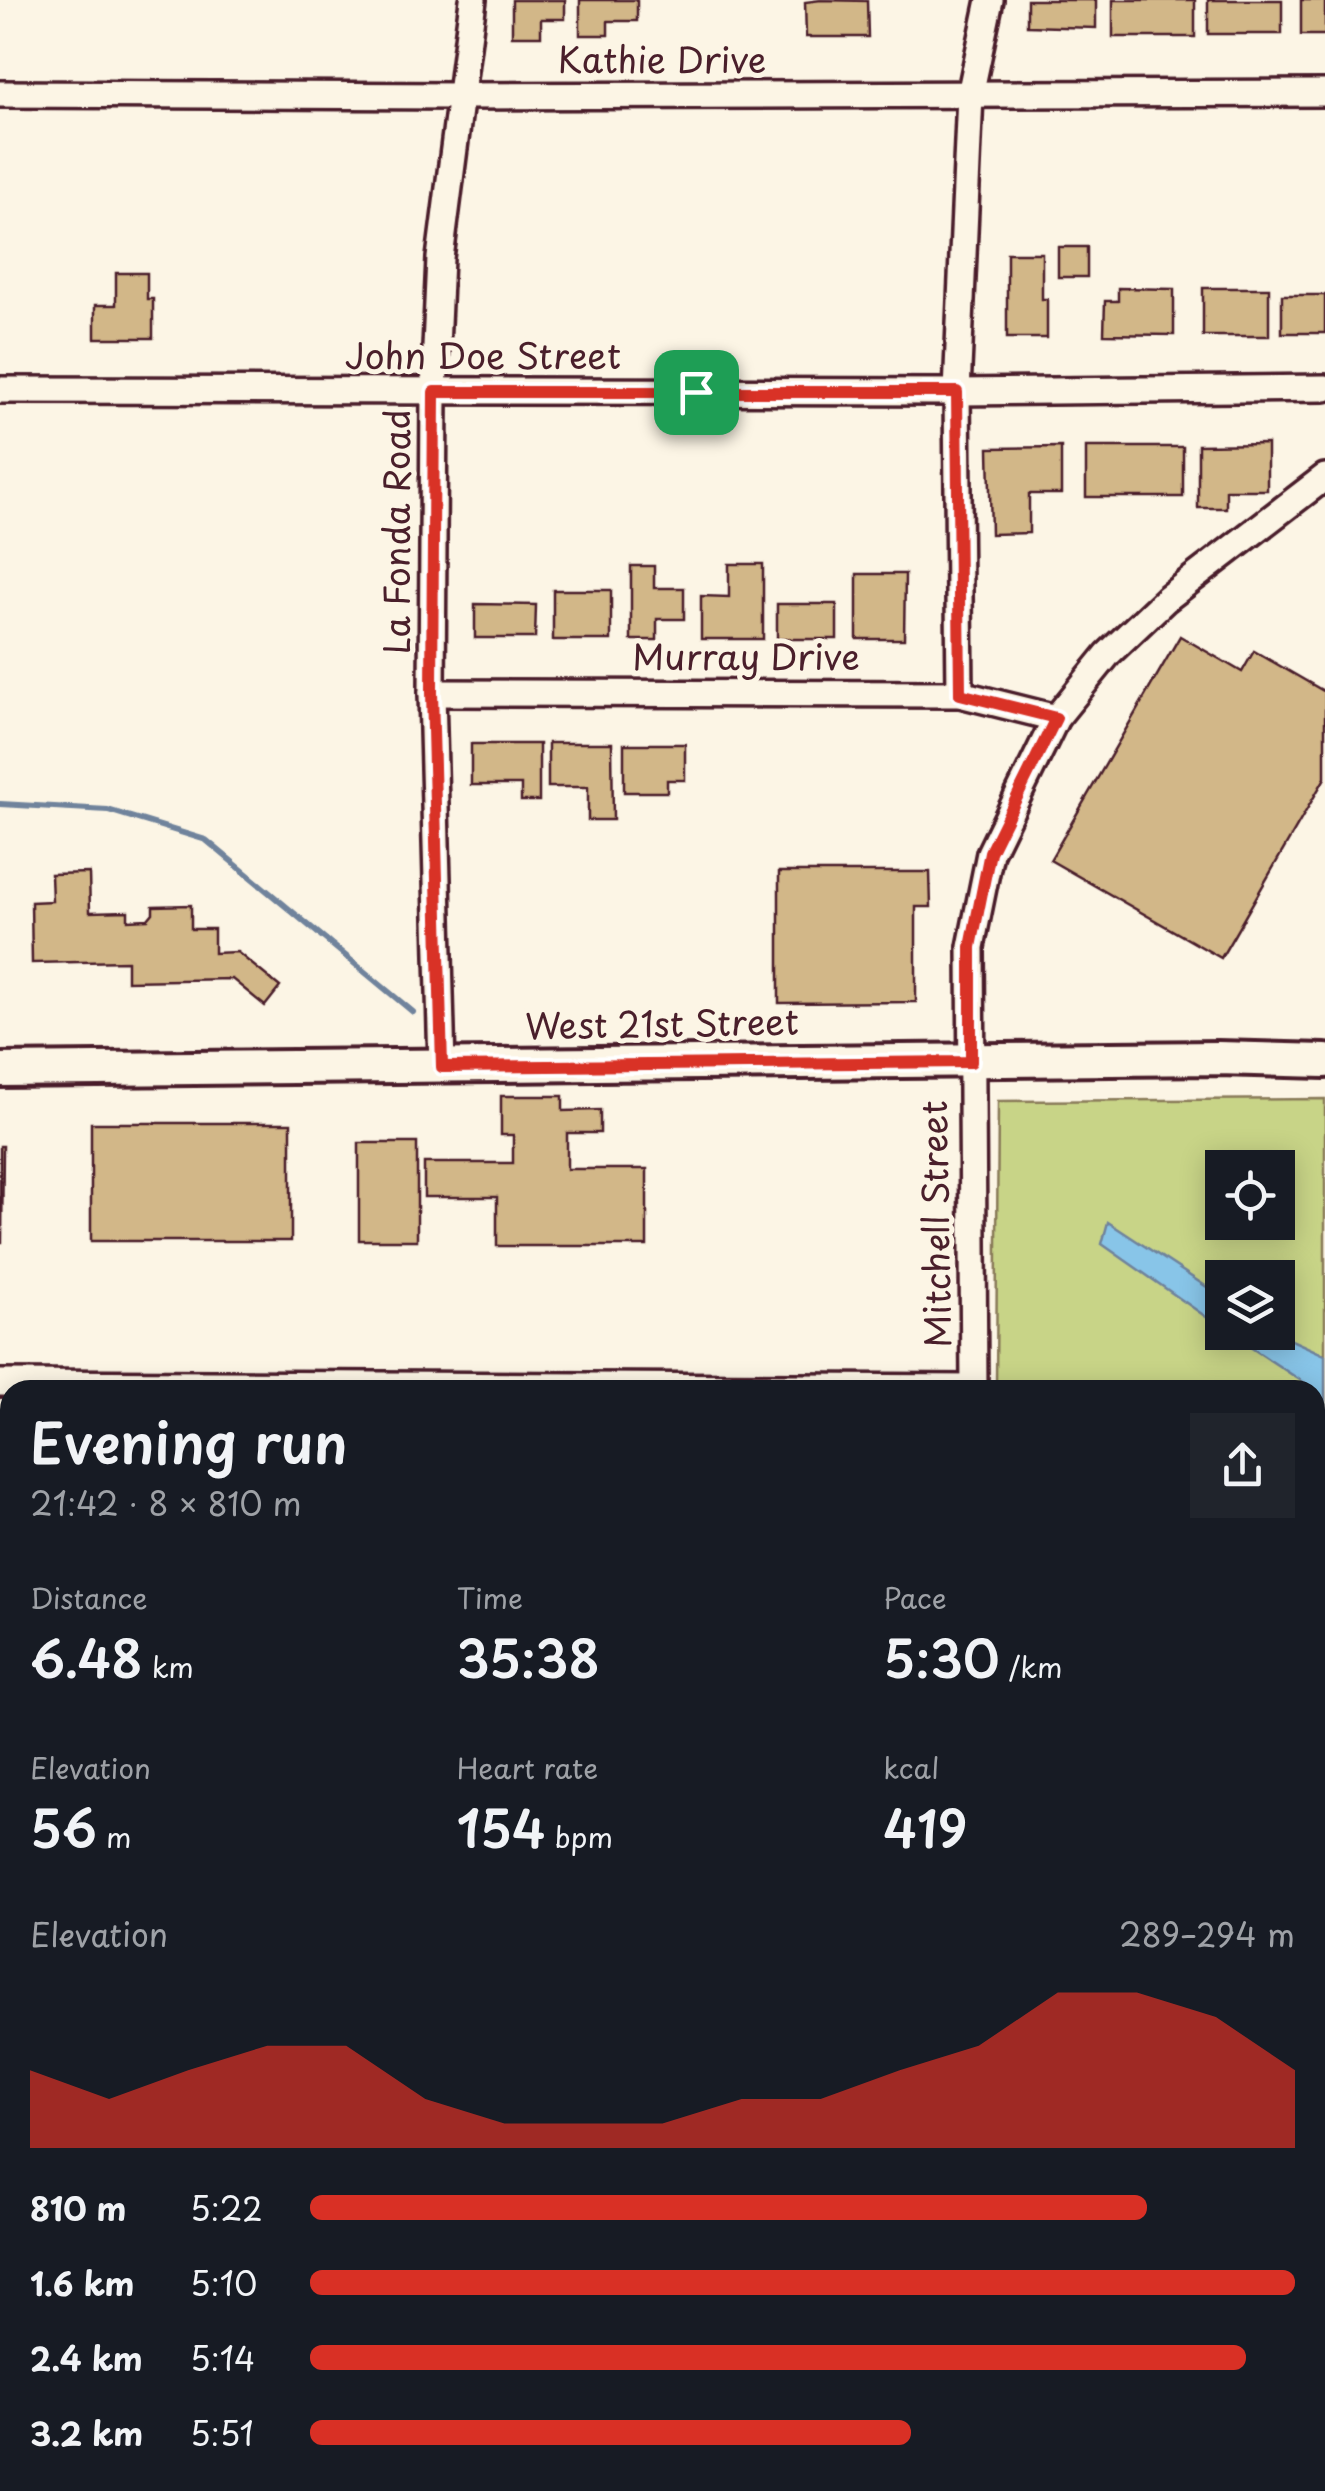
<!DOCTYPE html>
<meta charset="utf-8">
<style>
:root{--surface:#171b24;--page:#20242c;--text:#f1f3f6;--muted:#9ea1a6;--accent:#d93025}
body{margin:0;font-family:"Playpen Sans",sans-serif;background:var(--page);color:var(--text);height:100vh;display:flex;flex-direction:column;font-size:38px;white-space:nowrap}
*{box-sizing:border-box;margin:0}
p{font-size:32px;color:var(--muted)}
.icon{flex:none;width:55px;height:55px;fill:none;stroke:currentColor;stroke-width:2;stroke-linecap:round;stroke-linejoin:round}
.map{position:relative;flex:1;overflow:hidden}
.side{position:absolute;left:0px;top:1380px;width:1325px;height:1112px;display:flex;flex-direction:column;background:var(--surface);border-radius:30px 30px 0 0;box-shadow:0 5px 25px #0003}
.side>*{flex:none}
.tools{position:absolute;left:1205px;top:1150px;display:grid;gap:20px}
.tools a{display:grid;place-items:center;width:90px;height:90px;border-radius:0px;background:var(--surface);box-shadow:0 5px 25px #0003;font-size:50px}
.pin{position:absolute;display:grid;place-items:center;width:85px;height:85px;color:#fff;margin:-42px;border-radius:20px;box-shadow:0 5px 15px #0006}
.round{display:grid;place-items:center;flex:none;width:105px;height:105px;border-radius:0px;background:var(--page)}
.head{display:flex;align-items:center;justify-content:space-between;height:170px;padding:0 30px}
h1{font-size:55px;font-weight:600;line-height:75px}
.figures{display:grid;grid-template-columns:repeat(3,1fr);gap:15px;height:170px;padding:10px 30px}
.figures div{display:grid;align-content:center}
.figures b{font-size:50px;font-weight:600}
.figures small{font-size:28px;font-weight:400}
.figures p{font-size:28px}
.chart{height:280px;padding:20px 30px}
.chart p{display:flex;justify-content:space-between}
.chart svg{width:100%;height:180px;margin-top:10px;fill:var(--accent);opacity:.7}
ul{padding:0 30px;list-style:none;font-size:32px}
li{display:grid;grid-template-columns:160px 120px 1fr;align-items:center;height:75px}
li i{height:25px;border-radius:12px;background:var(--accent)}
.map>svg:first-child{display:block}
.green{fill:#c8d487;stroke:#897a59;stroke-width:2.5;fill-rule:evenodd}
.water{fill:#88c5e8;stroke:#6f839c;stroke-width:2.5}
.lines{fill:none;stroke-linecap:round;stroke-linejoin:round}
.stream{stroke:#6f839c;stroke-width:6}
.building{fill:#d2b788;stroke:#4a1f2b;stroke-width:2.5}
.minor-casing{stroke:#4a1f2b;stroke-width:32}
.major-casing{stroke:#4a1f2b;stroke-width:40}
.minor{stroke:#fcf5e5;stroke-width:25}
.major{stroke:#fcf5e5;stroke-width:32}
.route-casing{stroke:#fff;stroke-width:20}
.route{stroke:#d93025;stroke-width:12}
.labels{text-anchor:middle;stroke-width:10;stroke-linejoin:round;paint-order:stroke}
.street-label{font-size:35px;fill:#4a1f2b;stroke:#fcf5e5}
</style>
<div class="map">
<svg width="1325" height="2491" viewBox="0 0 1325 2491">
<rect width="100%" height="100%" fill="#fcf5e5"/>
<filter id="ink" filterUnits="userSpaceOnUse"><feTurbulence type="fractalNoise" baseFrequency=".01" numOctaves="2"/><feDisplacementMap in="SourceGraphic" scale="20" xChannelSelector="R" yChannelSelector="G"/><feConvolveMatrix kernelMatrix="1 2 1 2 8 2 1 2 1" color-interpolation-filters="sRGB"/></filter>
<g filter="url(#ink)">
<!-- green -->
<g class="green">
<path d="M1325 1099V1766L1315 1756V1390H996L998 1101ZM1222 1168H1278V1222H1222ZM1222 1278H1278V1332H1222Z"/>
<path d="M690 2482H873L876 2491H689Z"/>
</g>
<!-- water -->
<g class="water">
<path d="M1108 1222 1222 1297V1328L1102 1244Z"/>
<path d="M1229 1333H1276L1325 1355V1412L1315 1396V1390Z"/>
</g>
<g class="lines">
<!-- stream -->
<path class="stream" d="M0 804 108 810 206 840 413 1012"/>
</g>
<!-- building -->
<g class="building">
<path d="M512 0H565V19H541V36H512Z"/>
<path d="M580 0H637V21H608V35H580Z"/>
<path d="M821 0 867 1 868 37H806L805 2Z"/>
<path d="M1027 0H1096V28L1027 26Z"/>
<rect x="1113" y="0" width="82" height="37"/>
<rect x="1208" y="0" width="74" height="34"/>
<rect x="1301" y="0" width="24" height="35"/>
<rect x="1058" y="247" width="29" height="30"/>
<path d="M1007 253H1042V299H1047V338H1007Z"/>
<path d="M116 273H147V299H153V338H95V305H116Z"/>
<path d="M1118 288 1174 289V335L1104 334 1105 301H1118Z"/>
<rect x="1203" y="288" width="66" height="48"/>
<rect x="1282" y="295" width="43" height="38"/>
<path d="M1267 444V490H1226V508H1198V445Z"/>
<path d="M1061 447V494H1029V533L991 534 989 448Z"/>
<rect x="1086" y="447" width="97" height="50"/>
<path d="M729 564H763V639H701V596L729 597Z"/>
<path d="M631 566H654V588H684V619H657V640H631Z"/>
<path d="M857 574H905L904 639H857Z"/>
<rect x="553" y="590" width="58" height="50"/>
<path d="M475 604 536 605 535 638H475Z"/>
<rect x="777" y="604" width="60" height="35"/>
<path d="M1180 636 1242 672 1254 651 1325 692V778L1221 958 1050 860Z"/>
<path d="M548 743H612L613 820H588V787H548Z"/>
<path d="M471 744H539V801H521V785H471Z"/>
<path d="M624 744H685V780H667V792H624Z"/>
<path d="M779 872H930L931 907H916V1002L779 1003Z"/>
<path d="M89 873 90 912 128 911V920L148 919 153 913V906L191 905V929H214V953L237 952 280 987 265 1006 232 979 127 981V961L32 963 31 902 52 901 51 874Z"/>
<path d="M501 1096H563V1111L600 1110V1133H567V1169H647V1246H497V1197H424V1163H513V1135H501Z"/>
<rect x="91" y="1123" width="200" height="118"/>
<rect x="359" y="1143" width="58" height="97"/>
<path d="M0 1146H3L2 1242H0Z"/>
</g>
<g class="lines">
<!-- minor casing -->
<g class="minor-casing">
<g id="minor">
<path d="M0 94 459 96 1325 93"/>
<path d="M0 390 957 392 1325 388"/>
<path d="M432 693 960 694 1056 718"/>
<path d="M960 694 957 392 970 95 990 0"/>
<path d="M442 1067 432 693 434 392 440 258 473 0"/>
<path d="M0 1383 974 1388"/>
<path d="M974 1390 971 947 990 853 1056 718 1108 654 1166 599 1325 477"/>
<path d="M0 1638H10"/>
<path d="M0 1899H10"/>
<path d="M0 2165H10"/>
<path d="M1315 2319H1325"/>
<path d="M0 2454H10"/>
<path d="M187 2482 189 2491"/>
<path d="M970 2491V2482"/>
</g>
</g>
<!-- major casing -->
<g class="major-casing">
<path id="major" d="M0 1070 1218 1058 1325 1061"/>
</g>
<!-- minor -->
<use href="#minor" class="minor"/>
<!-- major -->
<use href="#major" class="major"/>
</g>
</g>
<g class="lines" filter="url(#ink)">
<!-- route casing -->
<g class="route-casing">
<path id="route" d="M434 392H957L960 694 1056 718 990 852 971 947V1062L442 1067 432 692Z"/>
</g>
<!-- route -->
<use href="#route" class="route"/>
</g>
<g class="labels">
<!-- street labels -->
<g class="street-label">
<text x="662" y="73">Kathie Drive</text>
<text x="483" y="369">John Doe Street</text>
<text transform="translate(398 532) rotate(-90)" y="12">La Fonda Road</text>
<text x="746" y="670">Murray Drive</text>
<text transform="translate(662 1025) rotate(-1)" y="12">West 21st Street</text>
<text transform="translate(937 1224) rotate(-91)" y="12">Mitchell Street</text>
</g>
</g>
</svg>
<div class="tools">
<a><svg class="icon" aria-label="locate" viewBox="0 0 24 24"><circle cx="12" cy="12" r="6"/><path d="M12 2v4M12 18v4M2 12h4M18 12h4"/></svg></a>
<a><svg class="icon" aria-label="layers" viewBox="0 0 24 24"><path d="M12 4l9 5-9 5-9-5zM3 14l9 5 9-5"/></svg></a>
</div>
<div class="pin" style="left:696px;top:392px;background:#1e9e55"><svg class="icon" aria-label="arrive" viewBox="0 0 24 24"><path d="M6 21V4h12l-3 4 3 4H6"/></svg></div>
<section class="side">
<div class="head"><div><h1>Evening run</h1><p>21:42 · 8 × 810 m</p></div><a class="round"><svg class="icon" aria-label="share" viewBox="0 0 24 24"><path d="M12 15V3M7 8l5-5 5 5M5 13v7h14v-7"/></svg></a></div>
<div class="figures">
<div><p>Distance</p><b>6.48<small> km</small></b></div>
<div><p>Time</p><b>35:38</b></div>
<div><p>Pace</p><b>5:30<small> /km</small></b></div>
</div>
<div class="figures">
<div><p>Elevation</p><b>56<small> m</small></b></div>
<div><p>Heart rate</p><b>154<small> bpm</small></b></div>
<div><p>kcal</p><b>419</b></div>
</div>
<div class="chart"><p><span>Elevation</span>289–294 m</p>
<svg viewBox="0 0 160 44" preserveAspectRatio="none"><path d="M0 44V25L10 32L20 25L30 19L40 19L50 32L60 38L70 38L80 38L90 32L100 32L110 25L120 19L130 6L140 6L150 12L160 25V44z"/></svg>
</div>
<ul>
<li><b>810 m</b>5:22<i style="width:85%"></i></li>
<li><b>1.6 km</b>5:10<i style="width:100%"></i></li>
<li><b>2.4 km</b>5:14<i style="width:95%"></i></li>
<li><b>3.2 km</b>5:51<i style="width:61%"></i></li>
</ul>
</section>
</div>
